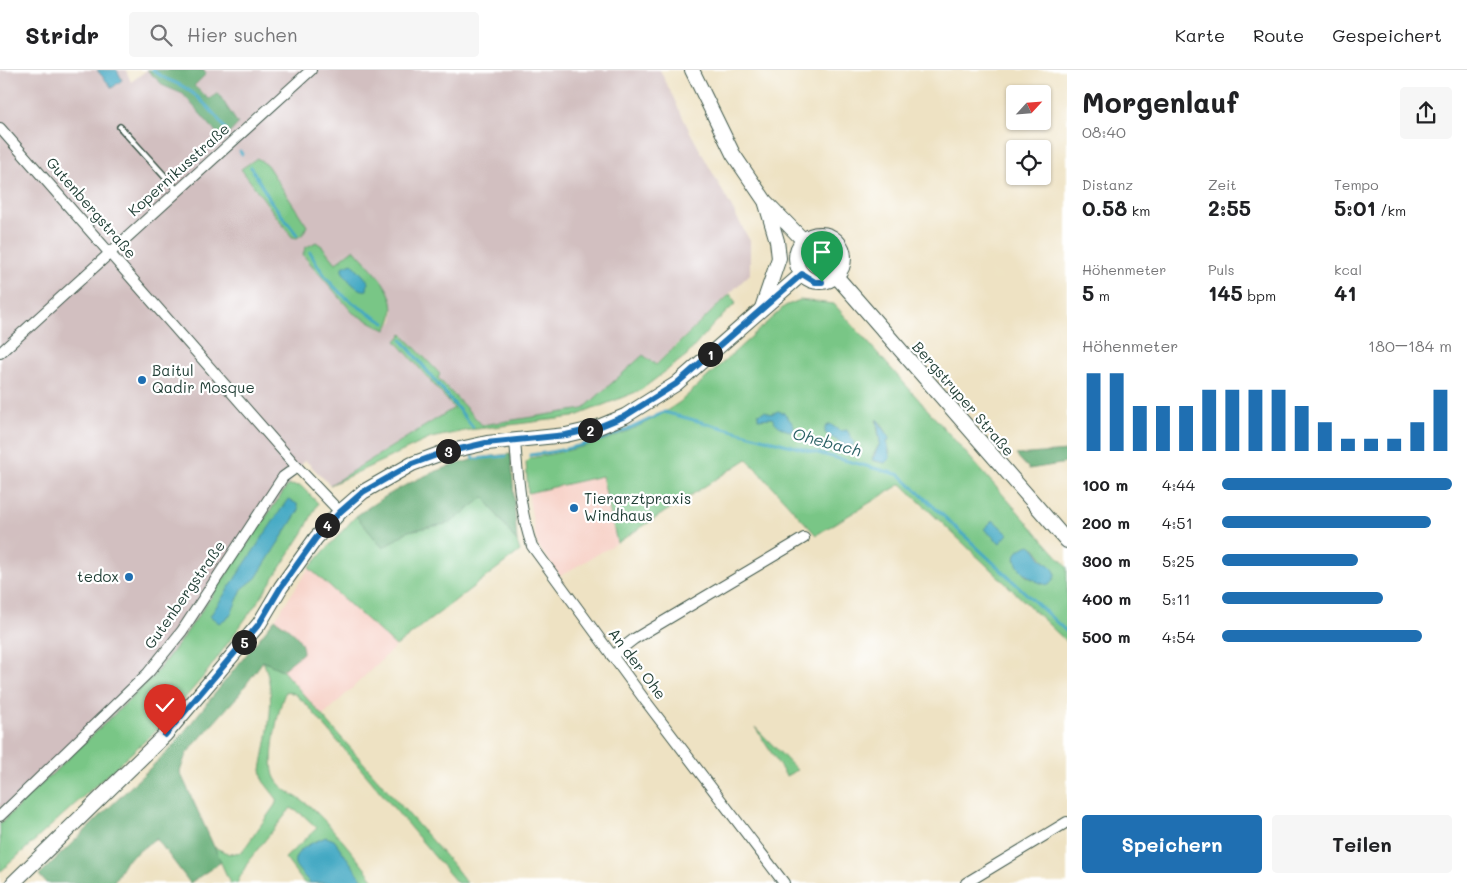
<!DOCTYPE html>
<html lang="de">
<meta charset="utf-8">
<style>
:root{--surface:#fff;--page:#f6f6f6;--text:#202124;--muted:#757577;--line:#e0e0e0;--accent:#1f6fb2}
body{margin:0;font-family:Mali,sans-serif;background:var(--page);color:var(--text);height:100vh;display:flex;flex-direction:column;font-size:19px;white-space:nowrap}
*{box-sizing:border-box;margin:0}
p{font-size:16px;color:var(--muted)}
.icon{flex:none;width:28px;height:28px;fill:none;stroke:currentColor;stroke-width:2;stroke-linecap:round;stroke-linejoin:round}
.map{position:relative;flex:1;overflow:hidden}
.drawer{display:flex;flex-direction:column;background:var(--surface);width:400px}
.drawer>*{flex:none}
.needle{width:32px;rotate:64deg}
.tools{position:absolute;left:1006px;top:15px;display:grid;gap:10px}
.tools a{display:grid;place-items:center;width:45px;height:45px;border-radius:5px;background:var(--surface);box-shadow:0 1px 4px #0004;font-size:25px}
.pin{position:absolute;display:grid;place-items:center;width:42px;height:42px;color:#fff;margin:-51px -21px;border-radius:50% 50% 50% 0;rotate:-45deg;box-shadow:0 0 5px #0007}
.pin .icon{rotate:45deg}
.km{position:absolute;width:25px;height:25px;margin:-12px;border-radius:50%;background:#222;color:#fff;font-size:14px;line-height:25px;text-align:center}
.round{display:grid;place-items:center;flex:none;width:52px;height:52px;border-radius:5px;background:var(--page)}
.headline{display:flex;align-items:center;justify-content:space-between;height:85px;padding:0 15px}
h1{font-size:28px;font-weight:700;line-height:38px}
.figures{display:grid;grid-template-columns:repeat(3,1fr);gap:8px;height:85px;padding:5px 15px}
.figures div{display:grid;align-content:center}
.figures b{font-size:21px;font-weight:700}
.figures small{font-size:14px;font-weight:400}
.figures p{font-size:14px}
.chart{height:140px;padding:10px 15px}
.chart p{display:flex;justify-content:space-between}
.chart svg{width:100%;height:90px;margin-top:5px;stroke:var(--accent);stroke-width:6}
.button{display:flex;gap:10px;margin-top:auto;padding:10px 15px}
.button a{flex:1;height:58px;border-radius:5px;background:var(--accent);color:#fff;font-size:20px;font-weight:700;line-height:58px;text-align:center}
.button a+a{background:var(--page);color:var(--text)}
ul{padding:0 15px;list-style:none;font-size:16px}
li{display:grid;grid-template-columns:80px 60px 1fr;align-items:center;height:38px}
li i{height:12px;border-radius:6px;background:var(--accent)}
header{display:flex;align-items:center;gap:30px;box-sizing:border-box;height:70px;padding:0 25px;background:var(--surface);border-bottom:1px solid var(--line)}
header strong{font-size:24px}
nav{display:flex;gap:28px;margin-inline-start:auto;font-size:18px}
.search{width:350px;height:45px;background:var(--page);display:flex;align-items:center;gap:12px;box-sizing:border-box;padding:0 18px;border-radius:5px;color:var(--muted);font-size:19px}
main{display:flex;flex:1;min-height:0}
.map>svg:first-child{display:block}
.built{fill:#f7d1c7}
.industrial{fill:#d2bfc0;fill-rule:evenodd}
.green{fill:#79c686;stroke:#4c825d;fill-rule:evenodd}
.forest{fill:#62ab73;stroke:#407454}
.water{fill:#43a8c3;stroke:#31727c}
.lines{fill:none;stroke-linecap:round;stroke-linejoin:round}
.stream{stroke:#43a8c3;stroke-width:3}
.service-casing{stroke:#3e5649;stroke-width:8}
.minor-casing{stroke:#3e5649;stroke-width:12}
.secondary-casing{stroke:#3e5649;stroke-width:16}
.service{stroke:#fff;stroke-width:5}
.minor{stroke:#fff;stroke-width:10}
.secondary{stroke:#fff;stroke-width:14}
.route-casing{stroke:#fff;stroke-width:10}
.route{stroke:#1f6fb2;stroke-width:6}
.poi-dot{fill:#1f6fb2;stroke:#fff;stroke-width:2}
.labels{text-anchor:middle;stroke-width:4.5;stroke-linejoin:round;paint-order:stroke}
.street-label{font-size:15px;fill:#1f3d34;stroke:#fff}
.poi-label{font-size:15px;fill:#1f3d34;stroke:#fff;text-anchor:start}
.water-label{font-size:16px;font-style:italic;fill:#2c6266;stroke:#fff}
</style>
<header>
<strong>Stridr</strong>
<div class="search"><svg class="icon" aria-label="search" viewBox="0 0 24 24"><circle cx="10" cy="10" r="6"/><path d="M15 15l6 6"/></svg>Hier suchen</div>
<nav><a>Karte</a><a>Route</a><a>Gespeichert</a></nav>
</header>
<main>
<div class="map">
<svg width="1067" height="813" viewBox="0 0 1067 813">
<rect width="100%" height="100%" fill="#fff"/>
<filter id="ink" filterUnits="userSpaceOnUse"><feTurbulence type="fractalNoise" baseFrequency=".02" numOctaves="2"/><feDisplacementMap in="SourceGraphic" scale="10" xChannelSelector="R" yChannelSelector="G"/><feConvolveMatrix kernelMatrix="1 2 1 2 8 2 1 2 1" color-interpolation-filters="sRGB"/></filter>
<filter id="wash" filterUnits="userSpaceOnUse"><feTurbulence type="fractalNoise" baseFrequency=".0096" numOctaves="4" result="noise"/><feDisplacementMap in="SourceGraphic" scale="20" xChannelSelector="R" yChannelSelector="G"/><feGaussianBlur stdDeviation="1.12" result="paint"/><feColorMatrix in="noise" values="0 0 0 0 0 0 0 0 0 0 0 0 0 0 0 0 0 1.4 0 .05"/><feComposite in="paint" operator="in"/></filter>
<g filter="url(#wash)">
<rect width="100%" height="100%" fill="#eee2c3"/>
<!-- built -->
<g class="built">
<path d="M602 406 617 473 560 506 537 474 528 423Z"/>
<path d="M309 498 396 576 323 646 282 600 303 583 291 560 275 549Z"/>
</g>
<!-- industrial -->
<path class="industrial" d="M0 0H126L131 12 147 0 164 16 183 24 223 70 217 23 209 29 194 15 206 4 203 0H660L689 60 750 171V204L655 295 643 285 583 339 532 348 482 355 437 307 440 304 402 264 396 271 454 338 330 415 305 390 187 562 152 608 0 754ZM241 98 276 110 288 129 292 167ZM322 176 336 194 394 240 393 250 386 260 353 243Z"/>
<!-- green -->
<g class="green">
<path d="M257 88 267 95 307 156 303 164 297 168 292 167 241 99Z"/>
<path d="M316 172 322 176 336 193 354 179C374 203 407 227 386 260L353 243 303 185 305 178Z"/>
<path d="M730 224 736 233 713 255 687 285 641 320 573 347 469 360 431 368 330 415 454 338 396 271 402 264 440 304 438 308 482 355 583 339 643 285 656 295Z"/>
<path d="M800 230 834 234 1067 497V572L901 414 816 465 747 389 617 473 602 406 528 423 526 392 530 388C585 379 634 364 680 332L785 236ZM876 350 881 353 890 368 887 372 890 383 885 393 874 391 872 387 880 373ZM1024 477 1035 478 1047 494 1043 514 1026 506 1015 489Z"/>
<path d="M288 415 301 416 318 433 304 461 257 533 204 606 158 659 0 802V754L152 608 187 562Z"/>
<path d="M484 427 517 472 520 481 396 576 309 498 356 446 383 478 408 461 450 453Z"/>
<path d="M263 591 282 600 454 796 467 813H457L307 635 295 624 286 621C278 636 267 693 275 708 282 722 302 728 313 739 337 762 356 787 376 813H304L285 788 317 758 303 745 291 738 249 790 237 813H230L214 777 229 784 242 782 275 735 277 729 263 711 261 700C267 665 278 625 263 591Z"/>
<path d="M755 657 797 700 786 706Z"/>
</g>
<!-- forest -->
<g class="forest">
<path d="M147 0H203L206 4 194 16 209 29 218 23 238 54 223 70 183 24 164 16Z"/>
<path d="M1067 381V393L1029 399 1016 385Z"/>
<path d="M511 384 517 472 484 427 450 453 408 461 383 478 356 446C402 413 453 388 511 384Z"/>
<path d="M275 549C287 558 303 566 303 583L282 600 263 591 237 627 186 684 180 702 221 792 190 813 156 768 126 791 113 813H46L39 805 171 678Z"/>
</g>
<!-- water -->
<g class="water">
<path d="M97 0H117L122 10 112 18Z"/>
<path d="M352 193 368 211 367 220C357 222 347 209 342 201V197Z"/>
<path d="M765 341 771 344 778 341 784 343 794 355 793 361C785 362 775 354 772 348L758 349V344Z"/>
<path d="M877 349 890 368 887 372 890 388 885 393 872 390 880 373Z"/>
<path d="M830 354 840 361 847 360 854 373 853 376H846L825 363V357Z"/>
<path d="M288 429 297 434 299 440 256 508 242 519 230 546 219 553 210 546Z"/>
<path d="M993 450 1008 464 1000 473 984 459Z"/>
<path d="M1030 475C1036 479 1037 483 1041 488 1050 498 1063 500 1049 515 1029 513 996 484 1030 475Z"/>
<path d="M326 767 334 770 365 813H310C307 809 296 798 295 794 292 780 316 771 326 767Z"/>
</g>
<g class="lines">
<!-- stream -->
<g class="stream">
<path d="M153 0C166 12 174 10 187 19 203 30 216 45 227 61"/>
<path d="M240 81 242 84"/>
<path d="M251 97 270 130 297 165"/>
<path d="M310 182C330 220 349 232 385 253"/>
<path d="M402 270 473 357"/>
<path d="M530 385C580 379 620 365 664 342L900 405 1067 562"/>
<path d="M473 386 474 389 506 386"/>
</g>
</g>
</g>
<g filter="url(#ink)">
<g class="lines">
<!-- service casing -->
<g class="service-casing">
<path id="service" d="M120 57 178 121"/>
</g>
<!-- minor casing -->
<g class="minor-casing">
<g id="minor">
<path d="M0 58 297 397 340 442"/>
<path d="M0 283 311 0"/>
<path d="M515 371C518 407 520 442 532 476L644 629 784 813"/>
<path d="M612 586 634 569 804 468"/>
<path d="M0 746 148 603 182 561 283 407 297 397"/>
<path d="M966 813 1067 752"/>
</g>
</g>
<!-- secondary casing -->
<g class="secondary-casing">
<g id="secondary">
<path d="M692 0 733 84 765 131 804 171"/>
<circle cx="820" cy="188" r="24"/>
<path d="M836 206 1067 471"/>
<path d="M762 238 779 188 777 171 766 134"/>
<path d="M13 813 165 665 259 554 281 517 316 468 340 442 363 422 412 394 442 383 487 373 566 365 596 358 625 346 676 314 802 204"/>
</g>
</g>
<!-- service -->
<use href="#service" class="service"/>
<!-- minor -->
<use href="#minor" class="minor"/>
<!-- secondary -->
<use href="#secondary" class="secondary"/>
</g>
</g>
<g class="lines" filter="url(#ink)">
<!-- route casing -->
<g class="route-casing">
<path id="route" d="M165 665 259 554 281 517 316 468 340 442 363 422 412 394 442 383 486 373 566 365 596 358 625 346 676 314 802 204 815 212H822"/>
</g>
<!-- route -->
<use href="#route" class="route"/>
</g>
<!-- markers -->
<g class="poi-dot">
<circle cx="142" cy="310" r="5"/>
<circle cx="574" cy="438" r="5"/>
<circle cx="129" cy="507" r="5"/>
</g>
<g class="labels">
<!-- street labels -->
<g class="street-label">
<text transform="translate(179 100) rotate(-42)" y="5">Kopernikusstraße</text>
<text transform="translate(91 138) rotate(49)" y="5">Gutenbergstraße</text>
<text transform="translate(963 329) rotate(49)" y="5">Bergstruper Straße</text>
<text transform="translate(185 525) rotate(-55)" y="5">Gutenbergstraße</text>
<text transform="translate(637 594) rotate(53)" y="5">An der Ohe</text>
</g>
<!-- poi labels -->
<g class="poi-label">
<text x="152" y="306">Baitul<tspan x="152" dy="17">Qadir Mosque</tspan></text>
<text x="584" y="434">Tierarztpraxis<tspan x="584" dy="17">Windhaus</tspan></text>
<text x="119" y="512" text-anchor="end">tedox</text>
</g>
<!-- water labels -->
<g class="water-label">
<text transform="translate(827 372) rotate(15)" y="6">Ohebach</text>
</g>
</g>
</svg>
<div class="tools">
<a><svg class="needle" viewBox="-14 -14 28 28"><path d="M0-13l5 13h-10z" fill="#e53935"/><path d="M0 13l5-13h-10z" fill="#757577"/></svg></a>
<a><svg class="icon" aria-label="locate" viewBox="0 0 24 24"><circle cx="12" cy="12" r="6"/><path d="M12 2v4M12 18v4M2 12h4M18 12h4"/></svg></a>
</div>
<div class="pin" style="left:822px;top:212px;background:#1e9e55"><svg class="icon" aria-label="arrive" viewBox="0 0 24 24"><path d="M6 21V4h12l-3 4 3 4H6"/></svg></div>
<div class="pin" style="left:165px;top:665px;background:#d93025"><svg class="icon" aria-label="check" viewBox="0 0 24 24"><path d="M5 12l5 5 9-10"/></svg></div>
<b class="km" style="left:710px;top:284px">1</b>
<b class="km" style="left:590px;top:360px">2</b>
<b class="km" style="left:448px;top:381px">3</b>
<b class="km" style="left:327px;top:455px">4</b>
<b class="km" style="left:244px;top:572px">5</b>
</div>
<section class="drawer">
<div class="headline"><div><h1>Morgenlauf</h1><p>08:40</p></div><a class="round"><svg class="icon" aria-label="share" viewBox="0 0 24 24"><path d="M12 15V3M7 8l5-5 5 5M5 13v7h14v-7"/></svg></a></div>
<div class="figures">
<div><p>Distanz</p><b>0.58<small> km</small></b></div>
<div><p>Zeit</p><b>2:55</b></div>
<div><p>Tempo</p><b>5:01<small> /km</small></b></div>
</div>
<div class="figures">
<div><p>Höhenmeter</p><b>5<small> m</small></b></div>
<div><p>Puls</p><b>145<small> bpm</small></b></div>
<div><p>kcal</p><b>41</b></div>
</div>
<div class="chart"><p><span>Höhenmeter</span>180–184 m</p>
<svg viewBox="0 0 160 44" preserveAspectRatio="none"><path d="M5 44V6M15 44V6M25 44V22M35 44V22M45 44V22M55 44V14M65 44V14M75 44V14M85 44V14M95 44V22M105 44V30M115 44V38M125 44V38M135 44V38M145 44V30M155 44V14"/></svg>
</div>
<ul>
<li><b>100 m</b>4:44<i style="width:100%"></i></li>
<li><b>200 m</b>4:51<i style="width:91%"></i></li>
<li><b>300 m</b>5:25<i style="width:59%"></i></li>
<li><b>400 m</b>5:11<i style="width:70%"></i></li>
<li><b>500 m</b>4:54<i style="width:87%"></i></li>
</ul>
<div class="button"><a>Speichern</a><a>Teilen</a></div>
</section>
</main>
